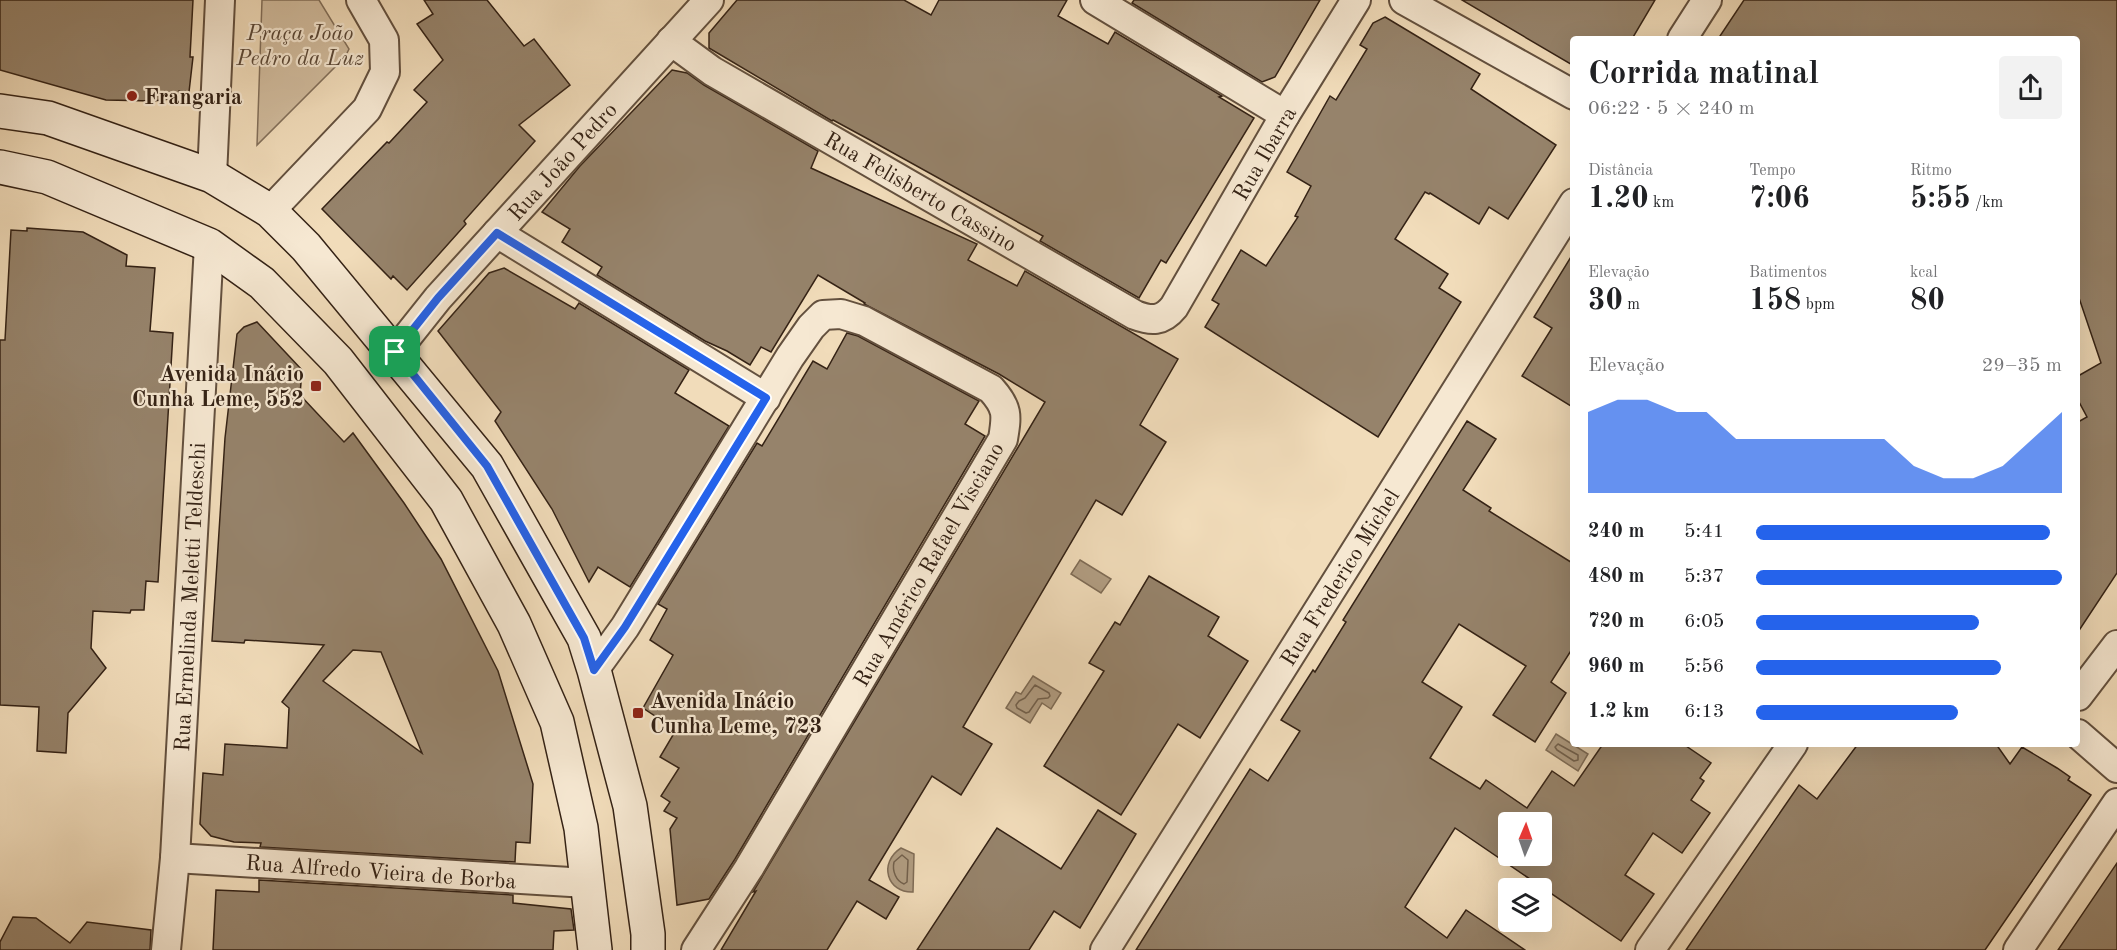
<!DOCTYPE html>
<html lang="pt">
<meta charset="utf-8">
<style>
:root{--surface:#fff;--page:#f2f2f2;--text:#202124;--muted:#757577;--accent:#2563eb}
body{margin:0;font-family:"Old Standard TT",serif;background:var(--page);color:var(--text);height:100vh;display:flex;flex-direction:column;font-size:22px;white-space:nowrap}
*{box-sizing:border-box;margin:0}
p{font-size:20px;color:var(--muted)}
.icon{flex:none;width:33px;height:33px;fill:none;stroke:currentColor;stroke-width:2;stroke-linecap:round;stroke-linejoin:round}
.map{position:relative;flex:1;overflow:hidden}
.sheet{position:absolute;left:1570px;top:36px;width:510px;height:711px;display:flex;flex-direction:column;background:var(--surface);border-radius:6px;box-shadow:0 6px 24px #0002}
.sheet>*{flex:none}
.needle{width:39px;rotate:2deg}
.tools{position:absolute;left:1498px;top:812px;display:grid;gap:12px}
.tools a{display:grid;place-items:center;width:54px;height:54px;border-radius:6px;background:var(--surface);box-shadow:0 6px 24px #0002;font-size:30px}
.pin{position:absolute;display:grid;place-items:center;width:51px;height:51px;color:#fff;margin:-26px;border-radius:12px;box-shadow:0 3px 9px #0006}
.round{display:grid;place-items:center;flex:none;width:63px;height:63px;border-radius:6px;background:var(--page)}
.overview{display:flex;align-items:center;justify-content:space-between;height:102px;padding:0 18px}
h1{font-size:33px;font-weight:800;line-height:45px}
.figures{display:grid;grid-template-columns:repeat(3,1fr);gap:9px;height:102px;padding:6px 18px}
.figures div{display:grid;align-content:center}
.figures b{font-size:30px;font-weight:800}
.figures small{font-size:16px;font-weight:400}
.figures p{font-size:16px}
.chart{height:168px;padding:12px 18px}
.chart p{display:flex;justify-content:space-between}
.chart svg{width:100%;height:108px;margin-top:6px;fill:var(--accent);opacity:.7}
ul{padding:0 18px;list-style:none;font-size:20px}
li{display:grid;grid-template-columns:96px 72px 1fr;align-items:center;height:45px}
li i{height:15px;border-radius:8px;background:var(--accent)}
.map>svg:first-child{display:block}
.green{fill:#d1bc9e;stroke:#826f5a;stroke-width:1.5}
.water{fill:#b19d82;stroke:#7f6c56;stroke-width:1.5}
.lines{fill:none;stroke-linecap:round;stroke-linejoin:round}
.shore{stroke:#72604c;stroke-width:1.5}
.building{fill:#96836b;stroke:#342215;stroke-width:1.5;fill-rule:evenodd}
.street-casing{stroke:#63503e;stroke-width:32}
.secondary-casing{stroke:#342215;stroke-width:36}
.street{stroke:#f6e8d2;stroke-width:28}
.secondary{stroke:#f6e8d2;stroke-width:33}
.route-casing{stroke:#fff;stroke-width:12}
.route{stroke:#2563eb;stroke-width:8}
.poi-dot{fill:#8f2418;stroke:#f6e8d2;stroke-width:2}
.labels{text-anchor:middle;stroke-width:4.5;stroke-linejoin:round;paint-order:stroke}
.park-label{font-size:22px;font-style:italic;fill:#5b4837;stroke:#f6e8d2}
.poi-label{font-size:22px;font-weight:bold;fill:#342215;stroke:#f6e8d2;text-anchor:start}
.street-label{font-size:22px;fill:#342215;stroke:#f6e8d2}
</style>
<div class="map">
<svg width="2117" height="950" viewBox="0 0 2117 950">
<rect width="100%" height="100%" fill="#f1dcba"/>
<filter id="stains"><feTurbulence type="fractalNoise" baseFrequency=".00333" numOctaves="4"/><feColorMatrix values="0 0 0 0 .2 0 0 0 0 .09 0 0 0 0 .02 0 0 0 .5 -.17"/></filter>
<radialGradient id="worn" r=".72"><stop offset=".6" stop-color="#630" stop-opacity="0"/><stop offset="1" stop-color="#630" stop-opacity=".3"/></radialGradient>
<!-- green -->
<path class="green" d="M262 0H319L349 49 345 57 257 145Z"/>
<!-- water -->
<g class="water">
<path d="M1080 560 1111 579 1101 593 1071 574Z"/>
<path d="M1033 676 1061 693 1051 709 1042 703 1030 723 1006 708 1016 692 1021 694Z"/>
<path d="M1556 734 1588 754 1578 771 1546 750Z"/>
<path d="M901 848 914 854 913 892C887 893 878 863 901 848Z"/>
</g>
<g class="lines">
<!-- shore -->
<g class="shore">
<path d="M1035 685 1049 693 1050 696 1048 698 1038 699 1029 712 1026 713 1017 708 1016 705 1019 701 1025 698Z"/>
<path d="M1558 744 1578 755V760L1574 761 1557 750 1555 747Z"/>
<path d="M902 855 908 860 907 882 904 884C896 881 892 871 894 862Z"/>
</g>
</g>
<!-- building -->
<g class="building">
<path d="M0 0H193L190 57H193L189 92 179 91 178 98 153 101 106 100 0 70Z"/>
<path d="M424 0H487L524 46 534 39 570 85 519 125 535 141 464 221 466 224 407 290 393 276 391 279 322 209 387 142 389 143 427 102 414 90 443 60 417 24 433 14Z"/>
<path d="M737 0H904L931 15 939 0H1067L1058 16 1108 44 1115 32 1222 96 1219 97 1254 118 1166 263 1161 260 1139 298 1040 241 1043 236 868 139 833 120 832 121 709 48V33Z"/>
<path d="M1134 0H1320L1275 77 1262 82 1132 3Z"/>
<path d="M1462 0H1655L1632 39H1574V66Z"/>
<path d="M1744 0H2117V573L2078 632V422L2087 417 2078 400V376L2101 363 2078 295V39H1718Z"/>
<path d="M1385 17 1480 74 1471 89 1556 145 1508 219 1489 207 1479 224 1430 193 1429 194 1425 192 1395 239 1448 274 1439 288 1461 302 1378 437 1205 327 1219 304 1212 300 1241 250 1266 266 1298 217 1295 216 1311 186 1287 172 1330 96 1336 100 1367 49 1360 45 1373 23Z"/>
<path d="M672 70 687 73 704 85 818 151 811 168 977 244 968 260 1017 286 1025 271 1178 359 1140 425 1166 442 1122 515 1096 500 963 727 992 744 961 795 932 776 869 880 899 897 886 919 857 901 827 950H721L756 891 753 892 1045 402 999 374 864 304 865 303 818 275 771 352 761 347 750 365 727 351 705 341 597 275 602 267 562 242 570 229 542 212 580 166Z"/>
<path d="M27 228 83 232 127 255 126 266 155 268 150 331 173 333 158 582 146 581 144 610H131L130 613 93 611 91 648 106 668 68 713 66 753 37 751 39 707 0 705V340H5L11 230 27 231Z"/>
<path d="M1574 252V408L1522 376 1552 328 1534 317Z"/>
<path d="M504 268 575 309 579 303 689 370 675 393 729 426 630 587 598 567 589 582 552 509 495 421 501 412 438 331 489 273Z"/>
<path d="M257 322 302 370 300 395 344 442 353 433 404 503 441 559 498 671 533 784 530 843 516 842 515 862 260 847 261 843 234 842 211 836 200 824 203 773 223 775 225 744 287 748 289 708 282 702 324 645 245 640 244 643 212 641 225 438 237 334 244 327ZM353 650 381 652 422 753 323 681Z"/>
<path d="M847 333 858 336 979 401 965 424 985 436 735 859 709 899 677 905 670 829 677 818 664 811 670 802 661 796 679 768 660 757 676 730 643 708 673 655 650 640 667 609 658 604 757 443 762 446 813 361 827 369Z"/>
<path d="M1467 421 1496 439 1463 490 1491 508 1489 511 1574 564V646L1551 682 1566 693 1535 742 1493 715 1526 666 1459 624 1422 682 1462 707 1430 758 1480 789 1486 780 1527 808 1552 771 1574 786 1603 744H1683L1711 763 1700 778 1704 781 1691 800 1710 813 1682 853 1653 833 1625 875 1654 894 1621 941 1455 828 1405 907 1447 938 1466 910 1525 950H1136L1250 769 1268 781 1300 731 1281 720 1313 670 1315 672 1346 622 1343 620ZM1509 822H1542V855H1509Z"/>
<path d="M1149 576 1219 617 1208 636 1248 661 1200 738 1178 724 1121 815 1044 766 1104 671 1089 663 1115 622 1120 625Z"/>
<path d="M1858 744H1996L2010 764 2022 747 2057 768 2070 777 2068 780 2091 795 1985 950H1686L1799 785 1817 799Z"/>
<path d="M1098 810 1136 834 1080 928 1054 911 1029 950H917L997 828 1061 869Z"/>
<path d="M2117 863V950H2058Z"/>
<path d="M259 880 513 895V903L571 909 574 930 554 931 553 950H213L216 890 259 892Z"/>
<path d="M13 917 36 918 70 943 87 922 151 930 150 950H0V942Z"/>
</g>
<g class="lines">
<!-- street casing -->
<g class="street-casing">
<g id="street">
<path d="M1095 0 1285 115"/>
<path d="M1404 0 1574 95"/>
<path d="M1682 39 1707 0"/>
<path d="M671 41 712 71 1135 315C1151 321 1162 322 1174 307L1285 115 1356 0"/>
<path d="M212 176 220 0"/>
<path d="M270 211 367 109 385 72 384 40 361 0"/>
<path d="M497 233 766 398"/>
<path d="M395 352 438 298 709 0"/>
<path d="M594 670 625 627 790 357 811 327 823 315 841 314 864 321 991 389C1008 408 1007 415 1003 439L749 868 696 950"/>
<path d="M2078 696 2117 645"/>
<path d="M2078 734 2117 768"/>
<path d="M175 858 587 883"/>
<path d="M166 950 175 858 209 245"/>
<path d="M1105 950 1574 203"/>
<path d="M1650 950 1793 744"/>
<path d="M2018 950 2117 803"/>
</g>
</g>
<!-- secondary casing -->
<g class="secondary-casing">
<g id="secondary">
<path d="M0 111 48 118 212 176 270 211 306 247 487 466 584 638 594 670 630 806 648 934V950"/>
<path d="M0 167 47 177 209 245 262 283 338 361 446 500 514 624 557 722 581 828 595 950"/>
</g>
</g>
<!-- street -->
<use href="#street" class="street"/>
<!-- secondary -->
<use href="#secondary" class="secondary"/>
</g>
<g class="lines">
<!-- route casing -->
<g class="route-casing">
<path id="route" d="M497 233 766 398 625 627 594 670 584 638 487 466 395 352 438 298Z"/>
</g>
<!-- route -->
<use href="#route" class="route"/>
</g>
<!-- markers -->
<g class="poi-dot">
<circle cx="132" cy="96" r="6"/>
<rect x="310" y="380" width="12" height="12" rx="3"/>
<rect x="632" y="707" width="12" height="12" rx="3"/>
</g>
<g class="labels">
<!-- park labels -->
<g class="park-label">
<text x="300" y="40">Praça João<tspan x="300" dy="25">Pedro da Luz</tspan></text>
</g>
<!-- poi labels -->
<g class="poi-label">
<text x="144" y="104">Frangaria</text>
<text x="304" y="381" text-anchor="end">Avenida Inácio<tspan x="304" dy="25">Cunha Leme, 552</tspan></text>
<text x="650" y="708">Avenida Inácio<tspan x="650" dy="25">Cunha Leme, 723</tspan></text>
</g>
<!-- street labels -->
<g class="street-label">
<text transform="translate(1264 153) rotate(-60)" y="8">Rua Ibarra</text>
<text transform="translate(562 161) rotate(-48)" y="8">Rua João Pedro</text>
<text transform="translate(921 191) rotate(30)" y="8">Rua Felisberto Cassino</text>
<text transform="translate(928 564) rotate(-60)" y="8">Rua Américo Rafael Visciano</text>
<text transform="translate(1339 577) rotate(-58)" y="8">Rua Frederico Michel</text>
<text transform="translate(189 597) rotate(-87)" y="8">Rua Ermelinda Meletti Teldeschi</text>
<text transform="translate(381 871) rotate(4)" y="8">Rua Alfredo Vieira de Borba</text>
</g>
</g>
<rect width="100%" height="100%" filter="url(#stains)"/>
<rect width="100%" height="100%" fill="url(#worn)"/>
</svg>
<div class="tools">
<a><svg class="needle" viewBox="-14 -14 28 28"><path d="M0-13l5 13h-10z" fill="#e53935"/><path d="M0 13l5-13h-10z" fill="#757577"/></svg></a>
<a><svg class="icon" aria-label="layers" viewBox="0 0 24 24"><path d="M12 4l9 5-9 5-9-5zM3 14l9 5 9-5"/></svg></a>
</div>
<div class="pin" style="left:395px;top:352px;background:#1e9e55"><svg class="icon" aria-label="arrive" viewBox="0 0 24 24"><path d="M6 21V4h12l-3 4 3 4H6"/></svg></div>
<section class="sheet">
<div class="overview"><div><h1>Corrida matinal</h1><p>06:22 · 5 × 240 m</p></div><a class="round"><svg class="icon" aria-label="share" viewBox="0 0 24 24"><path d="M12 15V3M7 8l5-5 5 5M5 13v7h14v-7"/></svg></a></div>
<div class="figures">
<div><p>Distância</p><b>1.20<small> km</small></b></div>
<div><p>Tempo</p><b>7:06</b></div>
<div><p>Ritmo</p><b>5:55<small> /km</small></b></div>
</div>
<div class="figures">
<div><p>Elevação</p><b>30<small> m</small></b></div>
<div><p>Batimentos</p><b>158<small> bpm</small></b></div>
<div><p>kcal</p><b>80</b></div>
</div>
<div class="chart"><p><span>Elevação</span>29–35 m</p>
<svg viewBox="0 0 160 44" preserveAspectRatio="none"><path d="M0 44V11L10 6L20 6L30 11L40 11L50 22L60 22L70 22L80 22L90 22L100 22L110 33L120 38L130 38L140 33L150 22L160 11V44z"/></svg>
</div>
<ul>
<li><b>240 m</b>5:41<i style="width:96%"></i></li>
<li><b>480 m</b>5:37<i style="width:100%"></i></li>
<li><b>720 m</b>6:05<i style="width:73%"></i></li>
<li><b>960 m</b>5:56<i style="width:80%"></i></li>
<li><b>1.2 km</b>6:13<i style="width:66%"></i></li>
</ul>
</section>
</div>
